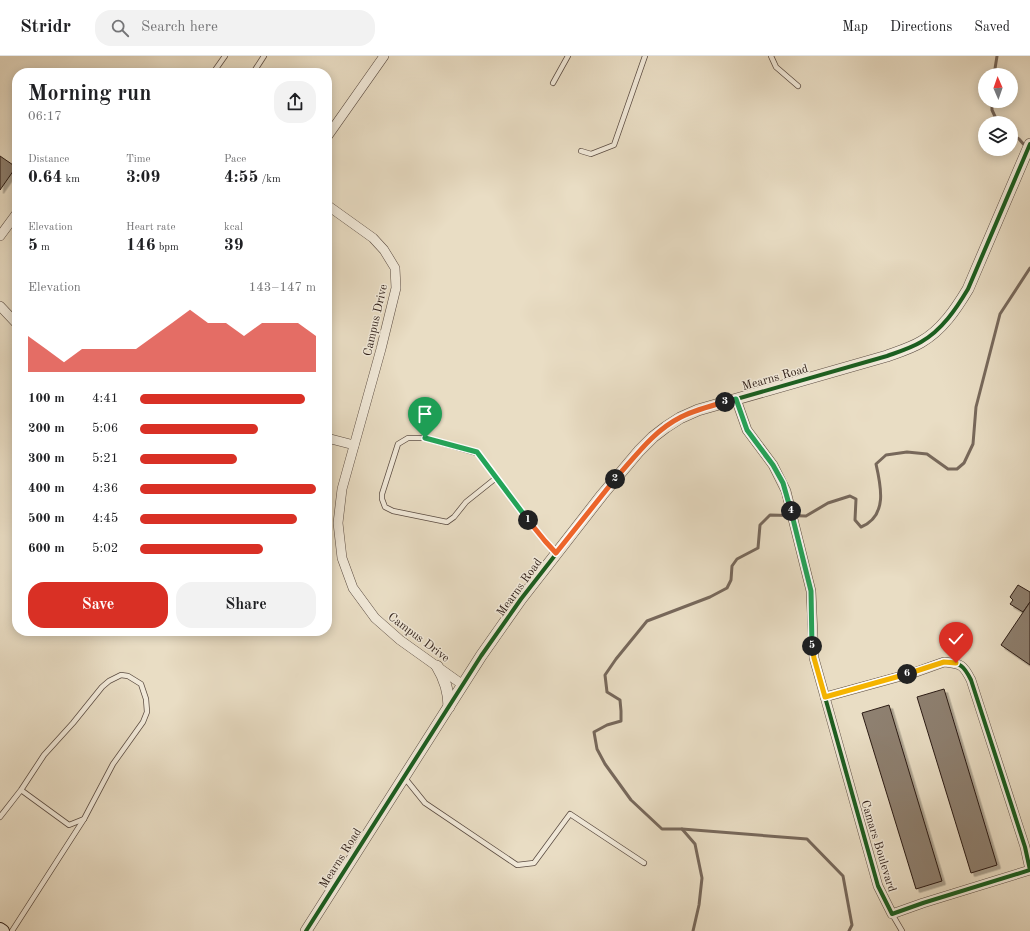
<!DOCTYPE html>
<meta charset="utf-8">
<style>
:root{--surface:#fff;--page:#f2f2f2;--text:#202124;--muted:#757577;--line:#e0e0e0;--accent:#d93025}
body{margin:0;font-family:"Old Standard TT",serif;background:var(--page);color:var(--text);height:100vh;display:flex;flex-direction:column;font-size:15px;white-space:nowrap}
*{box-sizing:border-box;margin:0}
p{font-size:13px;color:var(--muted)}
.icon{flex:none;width:22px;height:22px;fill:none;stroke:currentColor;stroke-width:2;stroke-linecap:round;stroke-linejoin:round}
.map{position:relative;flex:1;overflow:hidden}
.panel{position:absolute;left:12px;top:12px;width:320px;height:568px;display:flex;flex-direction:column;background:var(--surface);border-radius:16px;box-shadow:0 2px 10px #0003}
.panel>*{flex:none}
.needle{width:26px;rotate:358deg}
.fabs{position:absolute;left:978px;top:12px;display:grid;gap:8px}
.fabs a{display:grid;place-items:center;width:40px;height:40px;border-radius:50%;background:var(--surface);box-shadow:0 2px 10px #0003;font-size:20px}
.pin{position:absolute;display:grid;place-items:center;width:34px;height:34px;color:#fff;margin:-41px -17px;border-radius:50% 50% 50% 0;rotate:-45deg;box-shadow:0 0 4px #0007}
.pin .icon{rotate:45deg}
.km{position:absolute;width:20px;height:20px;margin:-10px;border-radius:50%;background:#222;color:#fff;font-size:11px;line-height:20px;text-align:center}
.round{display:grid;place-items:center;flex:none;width:42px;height:42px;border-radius:16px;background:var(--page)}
.summary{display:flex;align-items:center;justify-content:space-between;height:68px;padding:0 16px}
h1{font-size:22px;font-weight:600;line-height:30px}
.metrics{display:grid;grid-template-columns:repeat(3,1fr);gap:6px;height:68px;padding:4px 16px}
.metrics div{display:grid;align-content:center}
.metrics b{font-size:17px;font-weight:600}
.metrics small{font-size:11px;font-weight:400}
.metrics p{font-size:11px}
.chart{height:112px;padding:8px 16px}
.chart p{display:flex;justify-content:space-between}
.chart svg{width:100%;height:72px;margin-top:4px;fill:var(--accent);opacity:.7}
.action{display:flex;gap:8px;margin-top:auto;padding:8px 16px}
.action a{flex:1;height:46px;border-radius:16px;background:var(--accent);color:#fff;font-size:16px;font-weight:600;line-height:46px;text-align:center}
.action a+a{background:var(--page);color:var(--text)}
ul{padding:0 16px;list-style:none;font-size:13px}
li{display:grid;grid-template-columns:64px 48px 1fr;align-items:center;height:30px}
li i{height:10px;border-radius:5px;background:var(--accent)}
header{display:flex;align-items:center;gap:24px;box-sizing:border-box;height:56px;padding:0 20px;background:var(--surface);border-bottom:1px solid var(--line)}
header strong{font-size:19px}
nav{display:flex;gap:22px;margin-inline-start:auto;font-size:14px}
.search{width:280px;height:36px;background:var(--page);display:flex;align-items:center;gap:10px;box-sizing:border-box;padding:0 14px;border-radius:16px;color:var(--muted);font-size:15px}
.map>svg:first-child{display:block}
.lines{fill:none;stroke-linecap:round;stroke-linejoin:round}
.stream{stroke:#77685b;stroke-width:3}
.building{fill:#8e8070;stroke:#2c1c16;filter:url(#shadow)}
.service-casing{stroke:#5b4c42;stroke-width:6}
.minor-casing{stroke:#5b4c42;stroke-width:10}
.tertiary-casing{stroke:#5b4c42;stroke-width:12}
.secondary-casing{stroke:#2c1c16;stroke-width:14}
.service{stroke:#f1e9d9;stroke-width:4.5}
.minor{stroke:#f1e9d9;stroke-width:9}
.tertiary{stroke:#f1e9d9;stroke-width:11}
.secondary{stroke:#f1e9d9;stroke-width:12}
.cycleway-casing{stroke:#f1e9d9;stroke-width:6}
.cycleway{stroke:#1b5e20;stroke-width:4}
.split-1-casing{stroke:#fff;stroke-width:8}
.split-2-casing{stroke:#fff;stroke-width:8}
.split-3-casing{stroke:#fff;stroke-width:8}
.split-4-casing{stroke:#fff;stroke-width:8}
.split-5-casing{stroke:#fff;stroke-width:8}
.split-6-casing{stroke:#fff;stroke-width:8}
.split-7-casing{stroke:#fff;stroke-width:8}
.split-1{stroke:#22a559;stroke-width:5}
.split-2{stroke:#f0652b;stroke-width:5}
.split-3{stroke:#f0652b;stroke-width:5}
.split-4{stroke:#22a559;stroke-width:5}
.split-5{stroke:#22a559;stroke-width:5}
.split-6{stroke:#f5b400;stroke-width:5}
.split-7{stroke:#f5b400;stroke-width:5}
.labels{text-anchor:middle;stroke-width:3;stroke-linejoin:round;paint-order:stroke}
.street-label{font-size:12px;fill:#2c1c16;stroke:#f1e9d9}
</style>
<header>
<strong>Stridr</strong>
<div class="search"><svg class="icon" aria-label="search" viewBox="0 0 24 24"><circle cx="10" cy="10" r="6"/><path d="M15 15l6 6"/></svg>Search here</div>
<nav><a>Map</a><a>Directions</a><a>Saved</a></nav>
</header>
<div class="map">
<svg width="1030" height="875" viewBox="0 0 1030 875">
<defs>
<filter id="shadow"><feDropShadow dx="3.5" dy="3.5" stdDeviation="0" flood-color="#0004"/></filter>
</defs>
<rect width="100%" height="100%" fill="#e9ddc4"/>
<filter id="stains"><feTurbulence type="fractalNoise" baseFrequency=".005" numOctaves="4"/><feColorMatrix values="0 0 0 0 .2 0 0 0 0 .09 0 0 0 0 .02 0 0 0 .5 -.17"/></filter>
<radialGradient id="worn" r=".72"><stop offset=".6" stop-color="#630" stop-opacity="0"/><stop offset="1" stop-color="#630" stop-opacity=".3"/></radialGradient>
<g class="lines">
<!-- stream -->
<g class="stream">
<path d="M994 19 997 0"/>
<path d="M992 45V54L998 67"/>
<path d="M1011 78 1019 83 1026 91"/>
<path d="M682 773 695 788 702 822 699 849 693 875"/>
<path d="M849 875 852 869 843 820 807 783 682 773H662L631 744 605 708 597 693 594 676 607 669 621 665V655L620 644 607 636 605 619 616 603 647 565 710 541 727 532 731 524 732 510 737 503 758 492 760 469 770 459 806 460 828 447 850 440 856 443 855 464 861 471C888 460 881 430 876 408L886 399 907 396 927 398 948 413H957L964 407 973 388 976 351 1000 258 1030 212"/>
</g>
</g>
<!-- building -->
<g class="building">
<path d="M0 100 16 111 0 134Z"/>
<path d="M1018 529 1030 536V546L1023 556 1010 548 1013 544 1010 541Z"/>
<path d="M1030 546V609L1001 589Z"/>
<path d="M944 633 997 809 971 817 917 641Z"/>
<path d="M889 649 942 825 916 833 862 657Z"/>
</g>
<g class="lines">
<!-- service casing -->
<g class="service-casing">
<g id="service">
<path d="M771 0 776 11 798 30"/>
<path d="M213 17 225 0"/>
<path d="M253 17 264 0"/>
<path d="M553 27 568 0"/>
<path d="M581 95 591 98 614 89 645 0"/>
<path d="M496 422 466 446 454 461 447 466 393 455 385 451 382 443V438L398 388 408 382H425L477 397 545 485 556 497"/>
<path d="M404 721 425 747 517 809 534 807 570 758 644 807"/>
<path d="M0 761 21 734 44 699 73 667 102 631 109 625 121 619 128 620 141 628 146 643 147 656 143 666 113 708 84 763 69 769 21 734"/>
<path d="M892 858 902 875"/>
<path d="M12 875 84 763"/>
</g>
</g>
<!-- minor casing -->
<g class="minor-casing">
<g id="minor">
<path d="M327 81 384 0"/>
<path d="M327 149 373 182 384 194 395 212 396 232 381 293 342 433 338 467 342 502 353 532 375 562 400 584 463 629"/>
<path d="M0 180 17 157"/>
<path d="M0 250 17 268"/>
<path d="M736 343 747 374 773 409 786 435 811 535 814 602 825 641"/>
<path d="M327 382 354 389"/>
<path d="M944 606C961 608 963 608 971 624L1025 791 1030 814 923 847 892 858 878 830 825 641 916 616Z"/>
</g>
</g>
<!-- tertiary casing -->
<g class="tertiary-casing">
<g id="tertiary">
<path d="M437 610C445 623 449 635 449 651"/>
<path d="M306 875 481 600 521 543 602 439 639 395 653 381 666 371 680 362 698 354 887 300C898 296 911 292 921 286 942 274 956 253 968 233L1030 88"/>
</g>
</g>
<!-- secondary casing -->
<g class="secondary-casing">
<path id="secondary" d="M0 873 3 875"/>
</g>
<!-- service -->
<use href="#service" class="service"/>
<!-- minor -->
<use href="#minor" class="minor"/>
<!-- tertiary -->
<use href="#tertiary" class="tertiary"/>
<!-- secondary -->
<use href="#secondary" class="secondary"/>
<!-- cycleway casing -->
<g class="cycleway-casing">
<g id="cycleway">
<path d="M944 606C961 608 963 608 971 624L1025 791 1030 814 923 847 892 858 878 830 825 641 916 616Z"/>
<path d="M306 875 481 600 521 543 602 439 639 395 653 381 666 371 680 362 698 354 887 300C898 296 911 292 921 286 942 274 956 253 968 233L1030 88"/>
</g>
</g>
<!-- cycleway -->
<use href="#cycleway" class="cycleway"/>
</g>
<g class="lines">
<!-- split-1 casing -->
<g class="split-1-casing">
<path id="split-1" d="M425 382 477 396 528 464"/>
</g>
<!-- split-2 casing -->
<g class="split-2-casing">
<path id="split-2" d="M528 464 545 485 556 497 615 423"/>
</g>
<!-- split-3 casing -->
<g class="split-3-casing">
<path id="split-3" d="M615 423C635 401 653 375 681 361 695 354 710 350 725 346"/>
</g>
<!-- split-4 casing -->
<g class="split-4-casing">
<path id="split-4" d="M725 346 736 343 747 374 773 409 783 427 791 455"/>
</g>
<!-- split-5 casing -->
<g class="split-5-casing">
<path id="split-5" d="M791 455 811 535 812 590"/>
</g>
<!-- split-6 casing -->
<g class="split-6-casing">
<path id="split-6" d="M812 590 814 602 825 641 907 618"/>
</g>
<!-- split-7 casing -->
<g class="split-7-casing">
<path id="split-7" d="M907 618 944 606 956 607"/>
</g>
<!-- split-1 -->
<use href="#split-1" class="split-1"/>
<!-- split-2 -->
<use href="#split-2" class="split-2"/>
<!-- split-3 -->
<use href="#split-3" class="split-3"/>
<!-- split-4 -->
<use href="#split-4" class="split-4"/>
<!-- split-5 -->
<use href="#split-5" class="split-5"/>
<!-- split-6 -->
<use href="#split-6" class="split-6"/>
<!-- split-7 -->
<use href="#split-7" class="split-7"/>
</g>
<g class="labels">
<!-- street labels -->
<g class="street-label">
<text transform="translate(375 264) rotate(-77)" y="4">Campus Drive</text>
<text transform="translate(775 321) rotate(-16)" y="4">Mearns Road</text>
<text transform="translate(519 531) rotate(-54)" y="4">Mearns Road</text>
<text transform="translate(419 581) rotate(37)" y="4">Campus Drive</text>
<text transform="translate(879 790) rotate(73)" y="4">Camars Boulevard</text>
<text transform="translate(340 802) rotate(-58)" y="4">Mearns Road</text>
</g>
</g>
<rect width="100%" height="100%" filter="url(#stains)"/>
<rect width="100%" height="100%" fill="url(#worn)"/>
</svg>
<div class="fabs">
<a><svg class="needle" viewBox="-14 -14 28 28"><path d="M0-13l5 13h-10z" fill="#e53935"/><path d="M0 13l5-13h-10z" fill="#757577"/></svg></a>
<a><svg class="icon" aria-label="layers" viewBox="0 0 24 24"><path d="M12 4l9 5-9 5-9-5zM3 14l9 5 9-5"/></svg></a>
</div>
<div class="pin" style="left:425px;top:382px;background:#1e9e55"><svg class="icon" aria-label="arrive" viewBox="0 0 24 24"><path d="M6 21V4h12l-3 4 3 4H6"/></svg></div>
<div class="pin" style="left:956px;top:607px;background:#d93025"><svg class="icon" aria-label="check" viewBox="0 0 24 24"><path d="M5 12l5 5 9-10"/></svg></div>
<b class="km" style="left:528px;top:464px">1</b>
<b class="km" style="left:615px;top:423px">2</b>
<b class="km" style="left:725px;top:346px">3</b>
<b class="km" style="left:791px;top:455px">4</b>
<b class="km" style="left:812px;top:590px">5</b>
<b class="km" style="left:907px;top:618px">6</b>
<section class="panel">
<div class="summary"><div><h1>Morning run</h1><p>06:17</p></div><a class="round"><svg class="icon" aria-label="share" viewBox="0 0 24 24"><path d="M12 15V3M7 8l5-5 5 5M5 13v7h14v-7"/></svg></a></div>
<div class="metrics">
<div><p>Distance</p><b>0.64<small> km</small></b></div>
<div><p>Time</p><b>3:09</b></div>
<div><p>Pace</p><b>4:55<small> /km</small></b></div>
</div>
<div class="metrics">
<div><p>Elevation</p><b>5<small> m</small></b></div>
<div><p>Heart rate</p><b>146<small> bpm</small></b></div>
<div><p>kcal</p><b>39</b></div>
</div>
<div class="chart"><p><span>Elevation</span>143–147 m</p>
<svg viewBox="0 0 160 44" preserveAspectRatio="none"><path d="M0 44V22L10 30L20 38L30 30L40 30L50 30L60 30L70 22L80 14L90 6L100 14L110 14L120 22L130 14L140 14L150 14L160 22V44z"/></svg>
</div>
<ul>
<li><b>100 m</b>4:41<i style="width:94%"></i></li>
<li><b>200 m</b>5:06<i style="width:67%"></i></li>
<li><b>300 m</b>5:21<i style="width:55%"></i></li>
<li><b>400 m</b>4:36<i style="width:100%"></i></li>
<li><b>500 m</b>4:45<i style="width:89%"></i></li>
<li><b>600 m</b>5:02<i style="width:70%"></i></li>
</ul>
<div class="action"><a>Save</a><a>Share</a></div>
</section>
</div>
